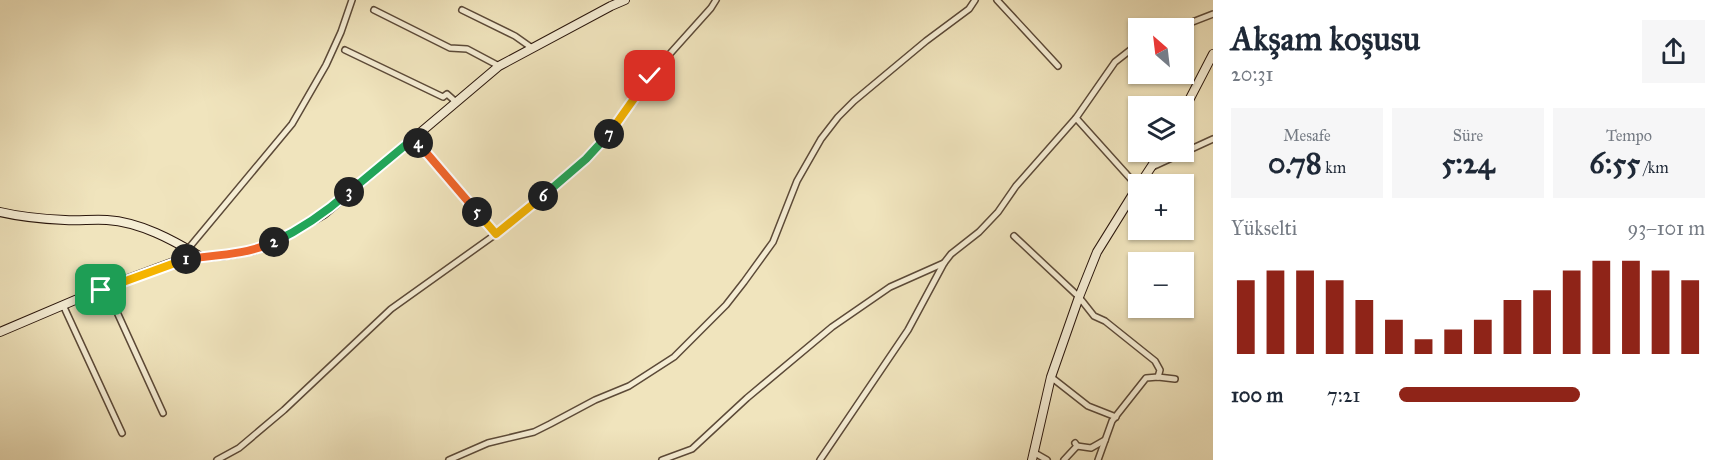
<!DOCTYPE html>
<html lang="tr">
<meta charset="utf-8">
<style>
:root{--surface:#fff;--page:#f6f6f7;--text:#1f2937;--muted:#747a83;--accent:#8f2418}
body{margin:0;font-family:"IM FELL Great Primer",serif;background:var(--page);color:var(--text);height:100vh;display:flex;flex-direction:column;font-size:22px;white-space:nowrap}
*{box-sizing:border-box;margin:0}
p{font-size:20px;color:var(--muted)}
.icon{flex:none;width:33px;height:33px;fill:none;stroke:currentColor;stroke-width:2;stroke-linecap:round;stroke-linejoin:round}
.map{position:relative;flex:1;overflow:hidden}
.sheet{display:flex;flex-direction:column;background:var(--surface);width:510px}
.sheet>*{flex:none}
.needle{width:39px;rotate:332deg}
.fabs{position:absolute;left:1128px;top:18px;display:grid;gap:12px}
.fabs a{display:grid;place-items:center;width:66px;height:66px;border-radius:0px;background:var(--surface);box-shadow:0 2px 4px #0004;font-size:30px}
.pin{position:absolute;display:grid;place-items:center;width:51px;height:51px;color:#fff;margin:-26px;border-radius:12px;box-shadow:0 3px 9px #0006}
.km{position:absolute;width:30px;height:30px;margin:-15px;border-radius:50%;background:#222;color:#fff;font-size:16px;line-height:30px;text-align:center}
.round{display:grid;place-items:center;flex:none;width:63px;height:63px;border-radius:0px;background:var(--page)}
.overview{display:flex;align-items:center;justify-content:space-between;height:102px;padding:0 18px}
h1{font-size:33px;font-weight:800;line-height:45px}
.metrics{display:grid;grid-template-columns:repeat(3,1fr);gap:9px;height:102px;padding:6px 18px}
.metrics div{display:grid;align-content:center;border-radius:0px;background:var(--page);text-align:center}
.metrics b{font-size:30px;font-weight:800}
.metrics small{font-size:16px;font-weight:400}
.metrics p{font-size:16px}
.chart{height:168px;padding:12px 18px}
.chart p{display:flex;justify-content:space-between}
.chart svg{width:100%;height:108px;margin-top:6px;stroke:var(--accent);stroke-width:6}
ul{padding:0 18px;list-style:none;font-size:20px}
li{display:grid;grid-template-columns:96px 72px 1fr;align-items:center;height:45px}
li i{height:15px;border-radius:8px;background:var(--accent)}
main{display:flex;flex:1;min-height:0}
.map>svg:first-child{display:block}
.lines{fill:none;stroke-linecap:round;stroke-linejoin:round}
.street-casing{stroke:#5c4a38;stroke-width:8}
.secondary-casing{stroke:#2a160c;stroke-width:10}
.street{stroke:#f5edd4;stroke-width:5}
.secondary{stroke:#f5edd4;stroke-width:8}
.split-1-casing{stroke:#fff;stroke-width:12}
.split-2-casing{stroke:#fff;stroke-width:12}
.split-3-casing{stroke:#fff;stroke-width:12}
.split-4-casing{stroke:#fff;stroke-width:12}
.split-5-casing{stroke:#fff;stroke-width:12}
.split-6-casing{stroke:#fff;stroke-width:12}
.split-7-casing{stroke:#fff;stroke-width:12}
.split-8-casing{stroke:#fff;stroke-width:12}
.split-1{stroke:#f5b400;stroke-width:8}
.split-2{stroke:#f0652b;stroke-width:8}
.split-3{stroke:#22a559;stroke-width:8}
.split-4{stroke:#22a559;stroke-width:8}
.split-5{stroke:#f0652b;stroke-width:8}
.split-6{stroke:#f5b400;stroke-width:8}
.split-7{stroke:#22a559;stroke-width:8}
.split-8{stroke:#f5b400;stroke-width:8}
</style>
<main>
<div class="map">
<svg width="1213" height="460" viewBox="0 0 1213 460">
<rect width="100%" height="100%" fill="#f0e4bd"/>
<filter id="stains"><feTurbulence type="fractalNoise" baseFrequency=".00333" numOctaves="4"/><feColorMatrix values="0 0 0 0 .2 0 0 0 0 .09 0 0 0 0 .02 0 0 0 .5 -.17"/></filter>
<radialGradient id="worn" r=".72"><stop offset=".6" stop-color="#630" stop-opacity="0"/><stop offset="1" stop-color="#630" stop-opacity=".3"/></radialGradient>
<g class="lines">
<!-- street casing -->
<g class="street-casing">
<g id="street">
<path d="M997 0 1058 66"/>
<path d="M374 10 450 48 467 49 499 66"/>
<path d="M462 10 515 36 532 48"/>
<path d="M1177 28 1213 14"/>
<path d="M345 50 443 97 447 94 456 102"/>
<path d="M1076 118 1138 187"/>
<path d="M414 138 496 234"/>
<path d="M1152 167 1213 139"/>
<path d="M1014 236 1079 297 1094 316 1105 321 1155 361 1160 370 1158 377"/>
<path d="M188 249 292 124 326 65 341 32 352 0"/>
<path d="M106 288 163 413"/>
<path d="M63 305 122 433"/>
<path d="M1051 377 1088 406 1116 417"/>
<path d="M1077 446 1091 448 1105 440"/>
<path d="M1033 452 1047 460"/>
<path d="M217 460 239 448 284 410 391 309 496 234 555 186 586 159 617 124 650 76 711 8 716 0"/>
<path d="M449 460 488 443 534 432 550 424 595 400 629 386 674 357 726 305 744 282 773 242 797 181 821 139 838 117 854 101 926 41 969 9 975 0"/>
<path d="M662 460 692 449 747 398 832 327 890 287 944 263"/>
<path d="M820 460 908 330 944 263 951 254 979 232 998 212 1016 186 1076 118 1115 62 1138 44"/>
<path d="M1064 460 1077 446 1075 443"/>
<path d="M1098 460 1112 421 1146 378 1158 377 1175 379"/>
</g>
</g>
<!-- secondary casing -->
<g class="secondary-casing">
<g id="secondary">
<path d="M1184 110 1213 54"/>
<path d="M1140 184 1161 152"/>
<path d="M0 212C21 217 43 219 65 220 79 221 93 219 107 220 140 222 173 240 201 257"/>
<path d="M0 332 101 289 182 259 226 255 254 250 285 237 324 214 499 66 611 6 625 0"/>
<path d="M1032 460 1051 377 1079 297 1097 252 1138 186"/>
</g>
</g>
<!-- street -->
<use href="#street" class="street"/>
<!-- secondary -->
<use href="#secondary" class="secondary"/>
</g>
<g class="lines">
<!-- split-1 casing -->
<g class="split-1-casing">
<path id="split-1" d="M101 290 186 259"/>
</g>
<!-- split-2 casing -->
<g class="split-2-casing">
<path id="split-2" d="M186 259C216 255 246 255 274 242"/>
</g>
<!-- split-3 casing -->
<g class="split-3-casing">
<path id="split-3" d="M274 242C302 229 326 212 349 192"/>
</g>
<!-- split-4 casing -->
<g class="split-4-casing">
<path id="split-4" d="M349 192 414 138 418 143"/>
</g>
<!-- split-5 casing -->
<g class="split-5-casing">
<path id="split-5" d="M418 143 477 212"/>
</g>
<!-- split-6 casing -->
<g class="split-6-casing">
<path id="split-6" d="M477 212 496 234 543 196"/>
</g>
<!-- split-7 casing -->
<g class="split-7-casing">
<path id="split-7" d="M543 196 586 159 609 134"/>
</g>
<!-- split-8 casing -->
<g class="split-8-casing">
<path id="split-8" d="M609 134 650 76"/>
</g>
<!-- split-1 -->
<use href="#split-1" class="split-1"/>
<!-- split-2 -->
<use href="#split-2" class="split-2"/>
<!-- split-3 -->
<use href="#split-3" class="split-3"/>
<!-- split-4 -->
<use href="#split-4" class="split-4"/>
<!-- split-5 -->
<use href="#split-5" class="split-5"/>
<!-- split-6 -->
<use href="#split-6" class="split-6"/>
<!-- split-7 -->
<use href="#split-7" class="split-7"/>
<!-- split-8 -->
<use href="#split-8" class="split-8"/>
</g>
<rect width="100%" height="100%" filter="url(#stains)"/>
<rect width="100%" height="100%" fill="url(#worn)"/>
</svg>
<div class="fabs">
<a><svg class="needle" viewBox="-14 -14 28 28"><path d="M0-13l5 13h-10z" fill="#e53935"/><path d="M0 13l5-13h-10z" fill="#747a83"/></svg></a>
<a><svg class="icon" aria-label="layers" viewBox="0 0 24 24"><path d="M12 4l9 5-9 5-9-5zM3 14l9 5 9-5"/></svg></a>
<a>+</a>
<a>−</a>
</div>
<div class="pin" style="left:101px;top:290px;background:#1e9e55"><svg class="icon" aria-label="arrive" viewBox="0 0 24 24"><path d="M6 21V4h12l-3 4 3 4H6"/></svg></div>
<div class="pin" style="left:650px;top:76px;background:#d93025"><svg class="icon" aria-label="check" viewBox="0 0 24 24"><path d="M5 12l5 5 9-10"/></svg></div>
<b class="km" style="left:186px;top:259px">1</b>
<b class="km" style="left:274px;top:242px">2</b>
<b class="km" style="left:349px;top:192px">3</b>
<b class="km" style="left:418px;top:143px">4</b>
<b class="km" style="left:477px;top:212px">5</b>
<b class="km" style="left:543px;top:196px">6</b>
<b class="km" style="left:609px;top:134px">7</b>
</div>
<section class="sheet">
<div class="overview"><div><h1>Akşam koşusu</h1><p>20:31</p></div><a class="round"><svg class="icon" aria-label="share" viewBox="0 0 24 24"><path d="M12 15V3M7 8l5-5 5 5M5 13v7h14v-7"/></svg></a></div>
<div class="metrics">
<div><p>Mesafe</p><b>0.78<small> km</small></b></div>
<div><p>Süre</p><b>5:24</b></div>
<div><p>Tempo</p><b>6:55<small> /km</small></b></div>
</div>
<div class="chart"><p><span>Yükselti</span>93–101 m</p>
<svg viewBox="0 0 160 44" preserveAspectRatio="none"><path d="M5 44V14M15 44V10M25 44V10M35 44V14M45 44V22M55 44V30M65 44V38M75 44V34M85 44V30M95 44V22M105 44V18M115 44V10M125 44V6M135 44V6M145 44V10M155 44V14"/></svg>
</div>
<ul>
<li><b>100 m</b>7:21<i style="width:59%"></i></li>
</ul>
</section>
</main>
